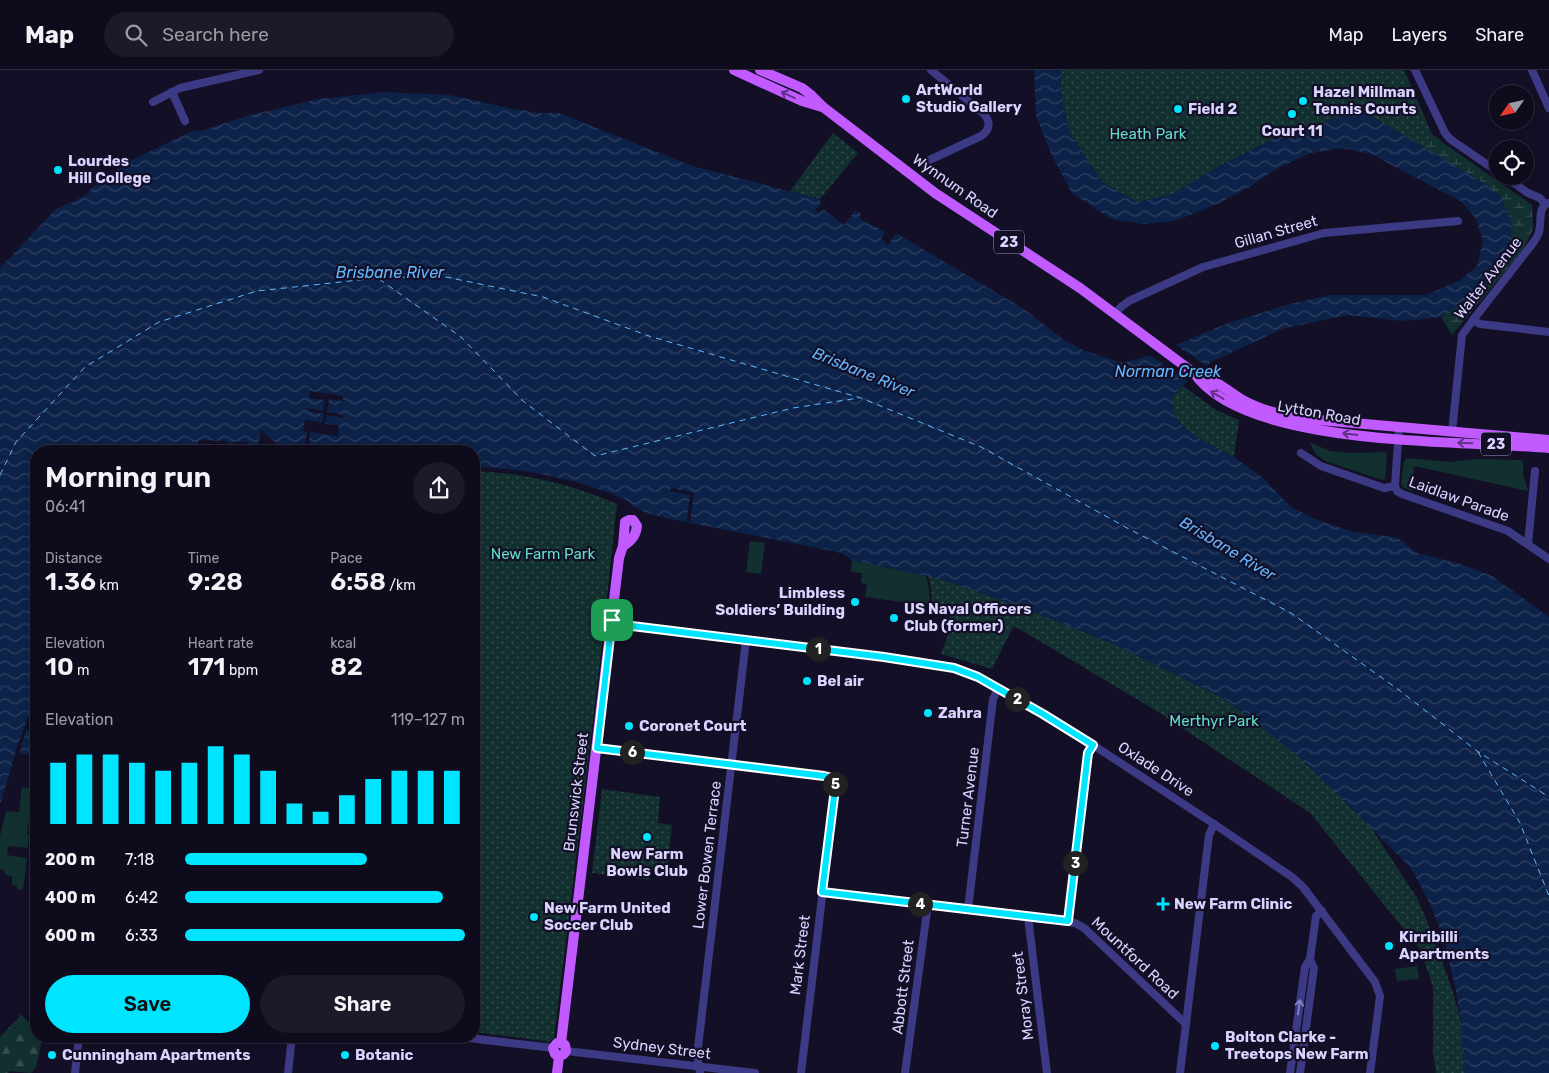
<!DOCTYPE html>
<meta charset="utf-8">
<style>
:root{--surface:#0e0b1c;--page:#1c1929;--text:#f1f3f6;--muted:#9b9ba3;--line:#2e2b3b;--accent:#00e5ff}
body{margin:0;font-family:Rubik,sans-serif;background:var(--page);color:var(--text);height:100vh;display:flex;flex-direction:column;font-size:19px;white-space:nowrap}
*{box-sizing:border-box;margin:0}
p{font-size:16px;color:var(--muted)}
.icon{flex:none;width:28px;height:28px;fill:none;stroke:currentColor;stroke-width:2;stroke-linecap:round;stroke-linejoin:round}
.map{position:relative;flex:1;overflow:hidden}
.drawer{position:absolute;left:30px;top:375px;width:450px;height:598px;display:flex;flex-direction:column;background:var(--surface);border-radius:20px;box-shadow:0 2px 8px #0003,0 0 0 1px var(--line)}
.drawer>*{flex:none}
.needle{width:32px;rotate:236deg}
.controls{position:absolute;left:1489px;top:15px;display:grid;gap:10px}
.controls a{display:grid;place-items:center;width:45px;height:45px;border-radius:50%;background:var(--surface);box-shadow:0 2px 8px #0003,0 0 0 1px var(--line);font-size:25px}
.pin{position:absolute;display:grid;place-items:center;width:42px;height:42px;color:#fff;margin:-21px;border-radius:10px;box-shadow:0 2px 8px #0006}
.km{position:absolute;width:25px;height:25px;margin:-12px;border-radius:50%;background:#222;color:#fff;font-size:14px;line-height:25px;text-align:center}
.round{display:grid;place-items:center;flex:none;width:52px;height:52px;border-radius:26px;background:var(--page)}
.headline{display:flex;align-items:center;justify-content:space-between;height:85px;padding:0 15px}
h1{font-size:28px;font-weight:600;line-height:38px}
.metrics{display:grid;grid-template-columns:repeat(3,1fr);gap:8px;height:85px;padding:5px 15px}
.metrics div{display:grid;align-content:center}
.metrics b{font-size:25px;font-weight:600}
.metrics small{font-size:14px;font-weight:400}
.metrics p{font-size:14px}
.chart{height:140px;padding:10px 15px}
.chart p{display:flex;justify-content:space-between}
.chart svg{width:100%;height:90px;margin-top:5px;stroke:var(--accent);stroke-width:6}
.button{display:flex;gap:10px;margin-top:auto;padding:10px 15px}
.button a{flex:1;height:58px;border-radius:30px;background:var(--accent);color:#111;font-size:20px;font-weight:600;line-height:58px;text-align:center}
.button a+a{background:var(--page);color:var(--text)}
ul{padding:0 15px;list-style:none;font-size:16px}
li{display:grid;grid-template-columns:80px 60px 1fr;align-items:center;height:38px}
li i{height:12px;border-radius:6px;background:var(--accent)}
header{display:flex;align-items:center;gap:30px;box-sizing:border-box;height:70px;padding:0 25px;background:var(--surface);border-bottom:1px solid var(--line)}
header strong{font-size:24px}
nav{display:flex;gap:28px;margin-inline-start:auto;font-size:18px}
.search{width:350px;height:45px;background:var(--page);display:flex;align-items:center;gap:12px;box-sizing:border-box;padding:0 18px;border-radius:28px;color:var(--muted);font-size:19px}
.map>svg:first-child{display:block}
.green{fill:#12302f}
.forest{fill:url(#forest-firs)}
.wetland{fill:url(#wetland-marsh)}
.park{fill:url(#park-dots)}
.water{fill:url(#water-waves)}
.pier{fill:#130f26}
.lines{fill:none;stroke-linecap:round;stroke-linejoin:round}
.ferry{stroke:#62b6ff;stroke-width:1;stroke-dasharray:6 5;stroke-linecap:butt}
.minor{stroke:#3d3a85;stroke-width:8}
.major{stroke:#c25bff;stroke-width:10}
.oneway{stroke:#623188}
.oneway2{stroke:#837fbc}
.route-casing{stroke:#fff;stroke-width:10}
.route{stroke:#00e5ff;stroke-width:6}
.poi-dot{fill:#00e5ff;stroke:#130f26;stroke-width:2}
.labels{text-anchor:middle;stroke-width:4.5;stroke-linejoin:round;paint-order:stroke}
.shield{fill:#130f26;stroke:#9e99be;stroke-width:1}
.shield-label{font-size:14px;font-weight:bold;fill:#d9d4ff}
.poi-label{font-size:15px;font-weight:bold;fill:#d9d4ff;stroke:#130f26;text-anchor:start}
.park-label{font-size:15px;fill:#5fe0c0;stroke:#130f26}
.street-label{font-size:15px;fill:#d9d4ff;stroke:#130f26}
.water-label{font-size:16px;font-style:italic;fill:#62b6ff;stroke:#130f26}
</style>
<header>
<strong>Map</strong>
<div class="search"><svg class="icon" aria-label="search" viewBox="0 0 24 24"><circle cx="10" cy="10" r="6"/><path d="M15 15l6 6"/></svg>Search here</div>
<nav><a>Map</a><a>Layers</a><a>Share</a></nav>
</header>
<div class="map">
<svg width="1549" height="1003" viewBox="0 0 1549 1003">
<defs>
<pattern id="forest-firs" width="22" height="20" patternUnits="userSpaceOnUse" patternTransform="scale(1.25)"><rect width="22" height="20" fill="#12302f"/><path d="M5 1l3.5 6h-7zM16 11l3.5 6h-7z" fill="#344d4e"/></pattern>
<pattern id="wetland-marsh" width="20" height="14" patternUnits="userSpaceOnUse" patternTransform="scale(1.25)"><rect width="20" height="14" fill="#12302f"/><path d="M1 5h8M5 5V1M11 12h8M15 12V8" fill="none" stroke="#344d4e"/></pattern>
<pattern id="park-dots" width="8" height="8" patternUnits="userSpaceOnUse" patternTransform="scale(1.25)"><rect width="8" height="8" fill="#12302f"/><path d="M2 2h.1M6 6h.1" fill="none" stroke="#344d4e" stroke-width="1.8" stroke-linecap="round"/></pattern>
<pattern id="water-waves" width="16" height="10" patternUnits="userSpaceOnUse" patternTransform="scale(1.25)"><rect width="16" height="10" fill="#0c2248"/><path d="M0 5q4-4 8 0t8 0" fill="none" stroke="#2f4163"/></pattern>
</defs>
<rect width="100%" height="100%" fill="#130f26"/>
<!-- green -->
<g class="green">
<path d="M1309 372 1330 381 1350 383 1385 382 1387 385 1385 409 1382 410 1325 391 1316 384Z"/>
<path d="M1407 388 1450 392 1476 389 1521 390 1523 393V404L1528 421 1414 396 1412 421 1404 418 1401 414 1404 391Z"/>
<path d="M750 471 765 473 761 504 746 502Z"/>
<path d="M852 490 926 506 929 518 930 536 865 527 867 514 861 513 862 503 851 502Z"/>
<path d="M22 717 31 718 30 734H32L30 736 29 743H31V747H29L27 763 29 764 28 778 8 776 7 785 27 788 23 820 17 819V816L12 815V806L5 805V801L0 799V766L6 741 19 742Z"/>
<path d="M1417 896 1419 909 1397 911 1395 899Z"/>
</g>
<!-- forest -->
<path class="forest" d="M21 945 32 955 36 951V966H43L36 997 31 1003 10 1001 8 1003H0V967Z"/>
<!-- wetland -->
<path class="wetland" d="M1432 64 1445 74 1532 135 1533 159 1523 180 1452 265 1441 247 1487 214 1511 179 1500 125 1479 110 1416 74 1425 78Z"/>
<!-- park -->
<g class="park">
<path d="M1062 0H1404L1432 64 1425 78 1361 40 1275 68 1218 97 1171 125 1137 132 1102 112 1069 62 1060 17Z"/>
<path d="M833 63 858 83 820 129 790 121Z"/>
<path d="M1183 316 1216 340 1239 350 1234 387C1214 376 1185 365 1174 343 1172 339 1172 333 1172 328Z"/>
<path d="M474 401C523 403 572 414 617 434L600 593 554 968 548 973 545 971 474 962Z"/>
<path d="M928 506 943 510 1034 542 1116 575 1221 627 1252 649 1299 687 1370 756 1417 828 1427 851 1452 919 1461 951 1464 1003H1436L1433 982V917L1420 879 1310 743 1155 640 1016 557H1013L992 599 941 584 949 563 945 561 951 541 949 540 947 544 932 540 931 517Z"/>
<path d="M602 719 660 727 658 753 672 755 667 801 650 799 649 810 592 803Z"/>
</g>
<!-- water -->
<g class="water">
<path d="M1034 0H1062L1060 17 1069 62 1102 112 1137 132 1171 125 1218 97 1275 68 1361 40 1479 110 1500 125 1511 150 1512 179 1487 214 1441 247 1401 251 1347 245 1282 259 1211 292 1180 318 1172 328 1173 342 1181 354 1198 368 1234 387 1263 408 1291 437 1313 448 1350 461 1398 468 1417 483 1461 494 1492 506 1549 547V1003H1464L1461 951 1456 922 1445 873 1432 838 1422 818 1411 799 1402 789 1299 687 1252 649 1221 627 1116 575 1034 542 943 510 852 490 842 483 666 448C657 445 648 444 640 440 634 438 630 432 624 429 578 409 524 398 474 397V381H338L302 377 285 381 261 360 258 375 248 374 247 372H234L232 374H229L227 371 199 370 196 381H36V626L18 674 0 735V198L57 138 75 131 87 124 93 117 129 91 195 60 197 62 247 46 318 29 384 22 450 25 508 38 539 43H559L692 96 820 129 821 134 815 140 819 143 823 139 844 155 855 141 861 143 860 149 886 162 881 168 888 175 896 163 1024 239 1063 269 1083 280 1122 293 1141 288 1185 271 1223 255 1286 235 1330 225H1426L1459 211 1477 196 1483 171 1476 149 1462 132 1371 84 1341 78 1311 83 1280 97 1248 118 1215 135 1175 151 1143 154 1111 149 1072 123 1053 88 1036 46Z"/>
<path d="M26 660 33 661 29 685 21 684C19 675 25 668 26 660Z"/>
</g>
<!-- pier -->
<g class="pier">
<path d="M1173 273 1209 298 1190 313 1147 283Z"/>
<path d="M310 321 343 326V331L329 329 327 342 343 345V348L327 345 325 354 339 356 338 366 310 362 308 380 304 379 307 362 303 361 305 350 322 353 324 344 308 341V338L323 341 325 330 309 328Z"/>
<path d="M671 418 694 423 690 452 687 451 690 425 670 421Z"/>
</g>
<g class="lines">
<!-- ferry -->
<g class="ferry">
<path d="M379 209 461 267 523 331 595 386 793 338 859 328"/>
<path d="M0 405 16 372 85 297 159 252 257 221 378 208 441 206 543 227 649 266 861 328 981 377 1129 459 1291 543 1399 620 1477 681 1549 727"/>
<path d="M1478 682 1520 753 1549 826"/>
</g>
<!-- minor -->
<g class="minor">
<path d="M1415 0 1445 63 1450 69 1498 102"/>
<path d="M1532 0 1549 38"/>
<path d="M172 22 185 51"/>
<path d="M153 32 180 18 259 0"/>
<path d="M923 93 981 66C990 60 991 53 984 44L931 0"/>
<path d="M1504 106 1528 123 1540 128 1545 134"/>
<path d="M1115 244 1121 237 1129 231 1203 197 1324 163 1458 151"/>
<path d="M1473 250 1480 254 1549 262"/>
<path d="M1452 362 1462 265 1473 250 1533 173C1535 170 1538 166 1539 162 1542 152 1537 136 1549 133"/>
<path d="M1301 383 1321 396 1384 418 1395 416 1397 421 1402 424 1508 461 1549 489"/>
<path d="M1395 416 1399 357"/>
<path d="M1528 474 1535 401"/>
<path d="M612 550 632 556 884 587 935 594 961 600 978 607 1024 633 1093 675 1214 754 1292 807 1303 817 1375 912 1380 926 1370 1003"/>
<path d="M611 558 626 559 632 556"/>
<path d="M597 678 824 706 833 710 835 719 801 1003"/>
<path d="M822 822 1075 853 1084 858 1186 954"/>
<path d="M968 839 993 629 998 619"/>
<path d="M1028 847 1047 1003"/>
<path d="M1068 851 1089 683 1093 675"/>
<path d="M452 966 553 978"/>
<path d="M566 981 755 1003"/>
<path d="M75 1003 79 966"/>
<path d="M288 1003 292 966"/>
<path d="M700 1003 697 986 746 570"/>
<path d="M905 1003 928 834"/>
<path d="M1180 1003 1209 765 1214 754"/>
<path d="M1290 1003 1305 897 1310 889 1316 846 1322 841"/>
<path d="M1300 1003 1314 898 1310 889"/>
</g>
<!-- major -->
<g class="major">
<path d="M734 0 802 31 822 37"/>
<path d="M760 0 802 18 811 25 823 37 935 123 1080 218 1194 303C1245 378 1463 370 1549 378"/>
<path d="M1194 303C1213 308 1225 319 1241 329 1258 339 1277 344 1296 348L1549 370"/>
<path d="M561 973 619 488 623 476 625 452 629 450H633L637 456C636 466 631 471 623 476"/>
<path d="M559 986 564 984 566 981 565 975 561 973"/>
<path d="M559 986 555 984 553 978 557 973H561"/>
<path d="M557 1003 559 986"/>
</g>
</g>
<!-- one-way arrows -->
<defs><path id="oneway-shaft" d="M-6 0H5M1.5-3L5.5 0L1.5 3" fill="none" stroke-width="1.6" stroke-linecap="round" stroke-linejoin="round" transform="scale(1.25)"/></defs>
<g class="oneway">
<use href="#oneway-shaft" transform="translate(788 25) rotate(-155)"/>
<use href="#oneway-shaft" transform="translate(1217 325) rotate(-149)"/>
<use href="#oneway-shaft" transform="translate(1350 364) rotate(-173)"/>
<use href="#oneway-shaft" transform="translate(1465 373) rotate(-178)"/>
</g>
<use class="oneway2" href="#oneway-shaft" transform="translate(1299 937) rotate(-82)"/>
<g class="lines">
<!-- route casing -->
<g class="route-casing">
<path id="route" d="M612 550 632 556 884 587 954 598 978 607 1043 644 1093 675 1088 683 1068 851 822 822 835 719V714L832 708 824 706 597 678Z"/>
</g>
<!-- route -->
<use href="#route" class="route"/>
</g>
<!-- markers -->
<g class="poi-dot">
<circle cx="906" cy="29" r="5"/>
<circle cx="1303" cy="31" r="5"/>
<circle cx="1178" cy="39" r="5"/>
<circle cx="1292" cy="44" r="5"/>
<circle cx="58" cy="100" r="5"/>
<circle cx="855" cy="532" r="5"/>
<circle cx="894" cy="548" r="5"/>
<circle cx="807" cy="611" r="5"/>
<circle cx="928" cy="643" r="5"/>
<circle cx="629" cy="656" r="5"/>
<circle cx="647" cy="767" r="5"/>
<path d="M1160.5 826.5h5v5h5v5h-5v5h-5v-5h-5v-5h5z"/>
<circle cx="534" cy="847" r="5"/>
<circle cx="1389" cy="876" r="5"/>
<circle cx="1215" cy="976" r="5"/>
<circle cx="52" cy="985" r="5"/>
<circle cx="345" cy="985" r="5"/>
</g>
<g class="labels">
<!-- shield labels -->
<g class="shield">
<rect x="994" y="160.5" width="30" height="23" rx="4"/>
<rect x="1481" y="362.5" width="30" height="23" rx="4"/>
</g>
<g class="shield-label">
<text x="1009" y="177">23</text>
<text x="1496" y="379">23</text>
</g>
<!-- poi labels -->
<g class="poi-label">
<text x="916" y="25">ArtWorld<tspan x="916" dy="17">Studio Gallery</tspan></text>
<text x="1313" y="27">Hazel Millman<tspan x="1313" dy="17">Tennis Courts</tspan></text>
<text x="1188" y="44">Field 2</text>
<text x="1292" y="66" text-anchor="middle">Court 11</text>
<text x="68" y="96">Lourdes<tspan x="68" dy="17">Hill College</tspan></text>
<text x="845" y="528" text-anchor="end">Limbless<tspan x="845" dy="17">Soldiers’ Building</tspan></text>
<text x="904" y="544">US Naval Officers<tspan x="904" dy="17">Club (former)</tspan></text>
<text x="817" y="616">Bel air</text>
<text x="938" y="648">Zahra</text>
<text x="639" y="661">Coronet Court</text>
<text x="647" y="789" text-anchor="middle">New Farm<tspan x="647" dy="17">Bowls Club</tspan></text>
<text x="1174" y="839">New Farm Clinic</text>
<text x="544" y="843">New Farm United<tspan x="544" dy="17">Soccer Club</tspan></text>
<text x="1399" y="872">Kirribilli<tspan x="1399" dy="17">Apartments</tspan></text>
<text x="1225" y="972">Bolton Clarke -<tspan x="1225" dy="17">Treetops New Farm</tspan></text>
<text x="62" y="990">Cunningham Apartments</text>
<text x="355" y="990">Botanic</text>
</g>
<!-- park labels -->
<g class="park-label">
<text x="1148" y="69">Heath Park</text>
<text x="543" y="489">New Farm Park</text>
<text x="1214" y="656">Merthyr Park</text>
</g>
<!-- street labels -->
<g class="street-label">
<text transform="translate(955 116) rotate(35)" y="5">Wynnum Road</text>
<text transform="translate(1276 162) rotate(-16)" y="5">Gillan Street</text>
<text transform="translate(1488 208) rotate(-52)" y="5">Walter Avenue</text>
<text transform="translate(1319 343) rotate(10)" y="5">Lytton Road</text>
<text transform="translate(1459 429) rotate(20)" y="5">Laidlaw Parade</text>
<text transform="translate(1156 699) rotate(33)" y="5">Oxlade Drive</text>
<text transform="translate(576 722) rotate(-83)" y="5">Brunswick Street</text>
<text transform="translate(968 727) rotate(-83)" y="5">Turner Avenue</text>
<text transform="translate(707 785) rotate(-83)" y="5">Lower Bowen Terrace</text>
<text transform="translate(800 885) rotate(-83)" y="5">Mark Street</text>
<text transform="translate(1135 888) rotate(43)" y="5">Mountford Road</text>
<text transform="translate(903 917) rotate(-83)" y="5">Abbott Street</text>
<text transform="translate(1023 926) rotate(-97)" y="5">Moray Street</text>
<text transform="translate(662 978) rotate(7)" y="5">Sydney Street</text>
</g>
<!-- water labels -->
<g class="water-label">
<text x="390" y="208">Brisbane River</text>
<text x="1168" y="307">Norman Creek</text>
<text transform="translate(864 302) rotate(22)" y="6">Brisbane River</text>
<text transform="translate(1228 478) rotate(31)" y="6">Brisbane River</text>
</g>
</g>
</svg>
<div class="controls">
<a><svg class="needle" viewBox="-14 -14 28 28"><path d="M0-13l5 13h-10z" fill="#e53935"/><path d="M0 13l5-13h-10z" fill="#9b9ba3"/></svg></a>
<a><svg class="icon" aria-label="locate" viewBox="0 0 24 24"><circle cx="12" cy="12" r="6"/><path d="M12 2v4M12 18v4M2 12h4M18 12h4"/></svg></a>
</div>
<div class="pin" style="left:612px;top:550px;background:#1e9e55"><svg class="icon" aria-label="arrive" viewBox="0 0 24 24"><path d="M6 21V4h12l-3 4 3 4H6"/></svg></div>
<b class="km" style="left:818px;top:579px">1</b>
<b class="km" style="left:1017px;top:629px">2</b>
<b class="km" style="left:1075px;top:793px">3</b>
<b class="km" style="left:920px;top:834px">4</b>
<b class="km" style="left:835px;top:714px">5</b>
<b class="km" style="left:632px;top:682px">6</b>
<section class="drawer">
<div class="headline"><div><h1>Morning run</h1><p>06:41</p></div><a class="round"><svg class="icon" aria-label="share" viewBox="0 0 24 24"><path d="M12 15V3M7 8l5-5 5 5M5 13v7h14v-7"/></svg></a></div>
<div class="metrics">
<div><p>Distance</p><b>1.36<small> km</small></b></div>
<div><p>Time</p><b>9:28</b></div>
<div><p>Pace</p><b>6:58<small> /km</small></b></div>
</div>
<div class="metrics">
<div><p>Elevation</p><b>10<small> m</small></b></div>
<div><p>Heart rate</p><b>171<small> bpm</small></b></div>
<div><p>kcal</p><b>82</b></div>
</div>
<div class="chart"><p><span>Elevation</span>119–127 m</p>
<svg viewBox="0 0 160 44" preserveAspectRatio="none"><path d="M5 44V14M15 44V10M25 44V10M35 44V14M45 44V18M55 44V14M65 44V6M75 44V10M85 44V18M95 44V34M105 44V38M115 44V30M125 44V22M135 44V18M145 44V18M155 44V18"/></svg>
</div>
<ul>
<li><b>200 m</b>7:18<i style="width:65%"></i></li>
<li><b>400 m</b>6:42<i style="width:92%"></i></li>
<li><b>600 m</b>6:33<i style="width:100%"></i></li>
</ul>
<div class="button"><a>Save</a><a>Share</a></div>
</section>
</div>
